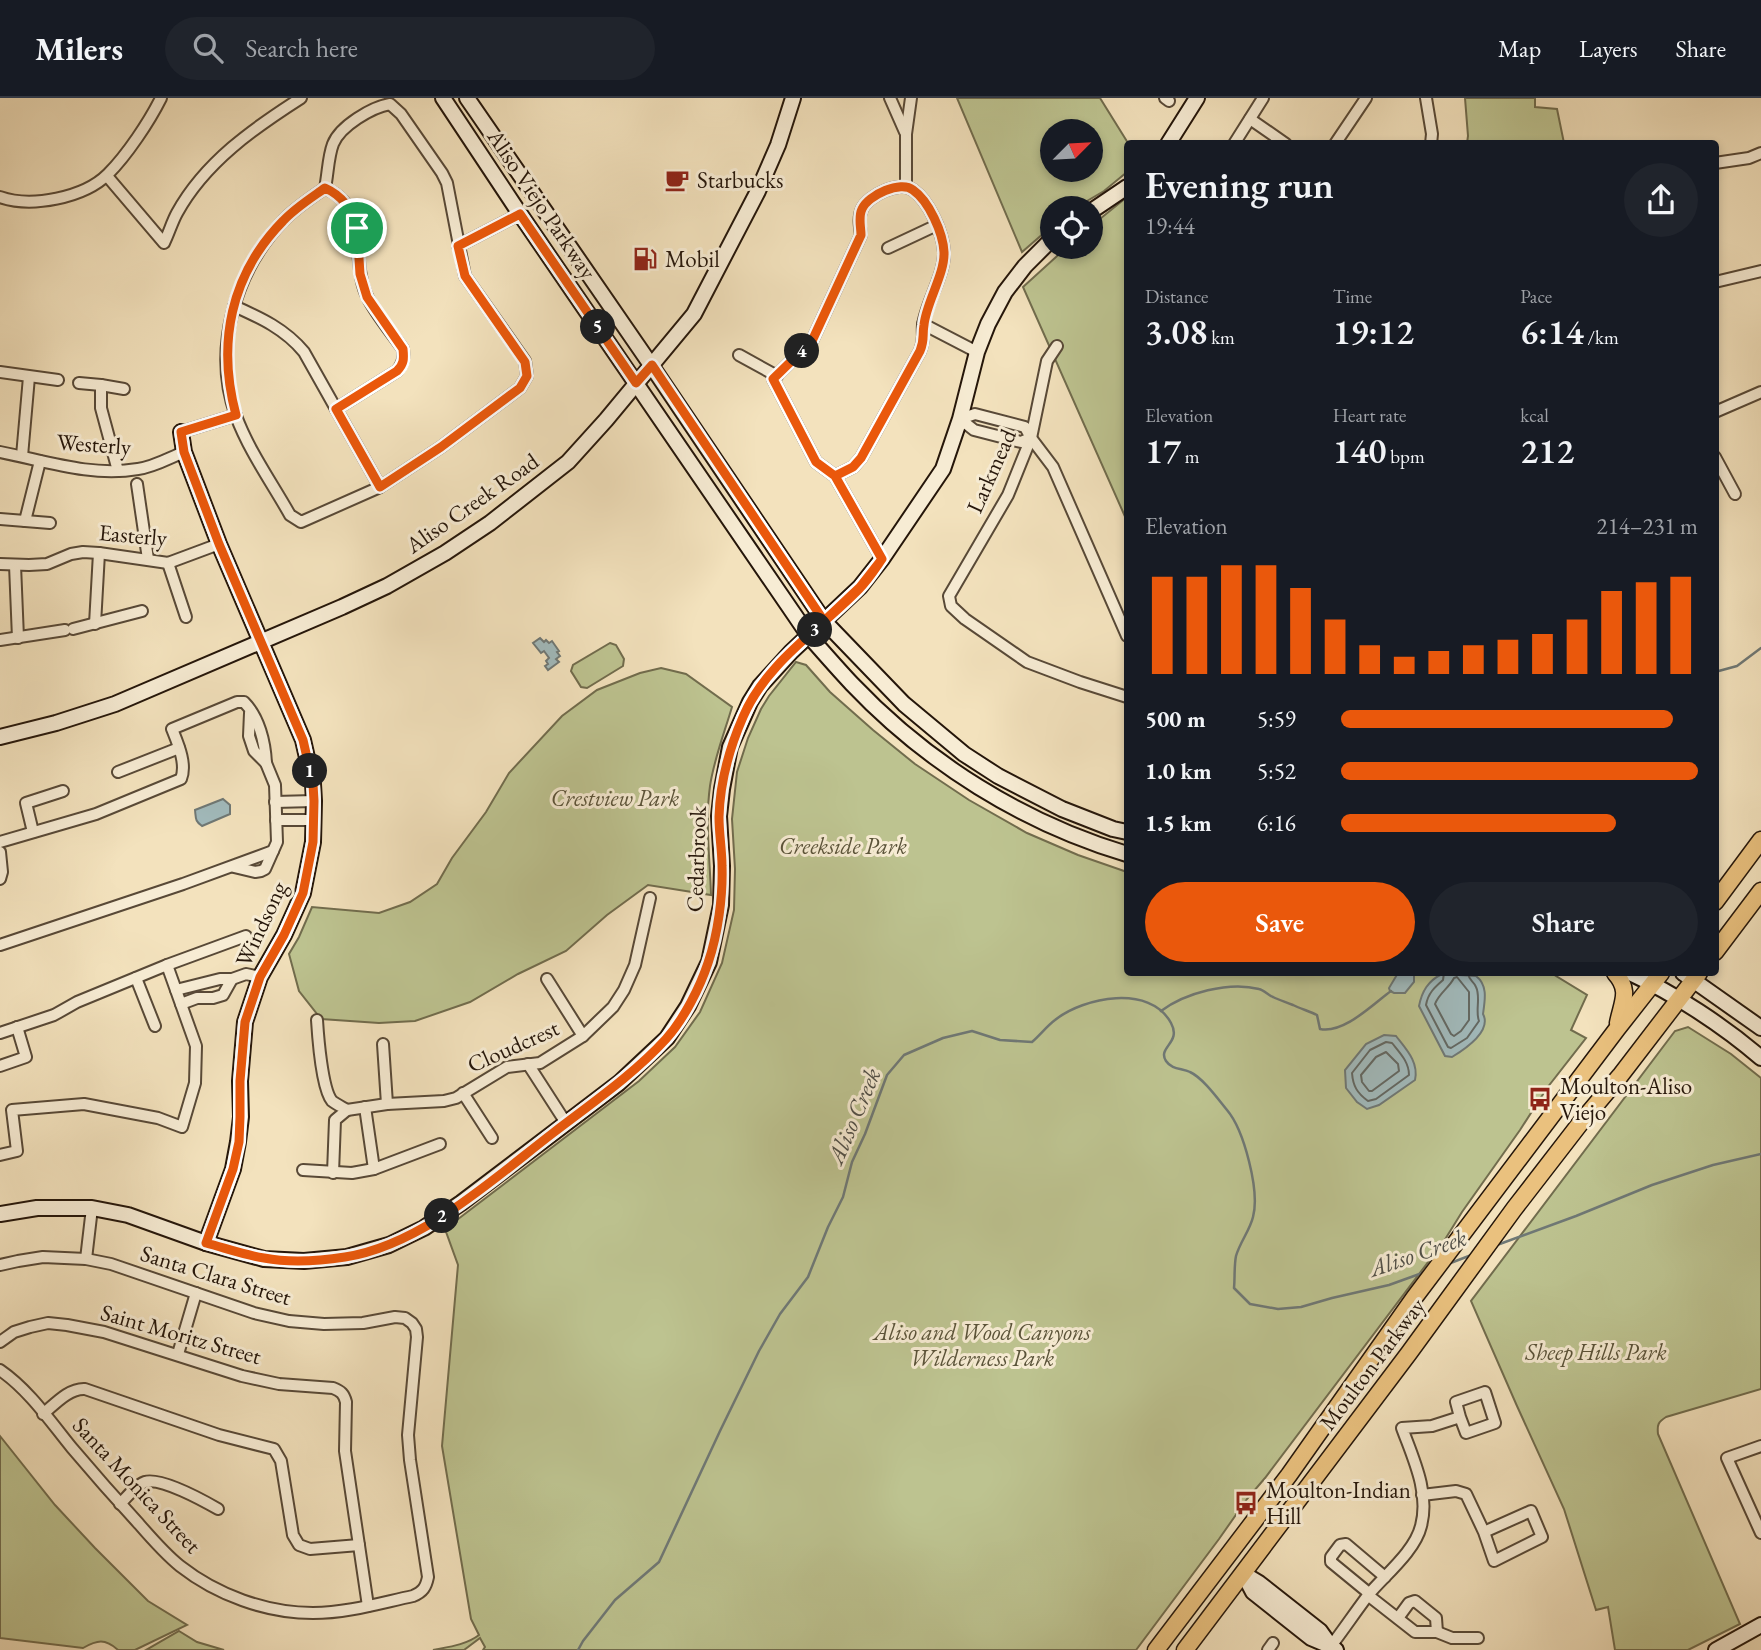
<!DOCTYPE html>
<meta charset="utf-8">
<style>
:root{--surface:#171b24;--page:#20242c;--text:#f1f3f6;--muted:#9ea1a6;--line:#363941;--accent:#ea580c}
body{margin:0;font-family:"EB Garamond",serif;background:var(--page);color:var(--text);height:100vh;display:flex;flex-direction:column;font-size:26px;white-space:nowrap}
*{box-sizing:border-box;margin:0}
p{font-size:23px;color:var(--muted)}
.icon{flex:none;width:38px;height:38px;fill:none;stroke:currentColor;stroke-width:2;stroke-linecap:round;stroke-linejoin:round}
.map{position:relative;flex:1;overflow:hidden}
.side{position:absolute;left:1124px;top:42px;width:595px;height:836px;display:flex;flex-direction:column;background:var(--surface);border-radius:7px;box-shadow:0 4px 10px #0003}
.side>*{flex:none}
.needle{width:46px;rotate:66deg}
.tools{position:absolute;left:1040px;top:21px;display:grid;gap:14px}
.tools a{display:grid;place-items:center;width:63px;height:63px;border-radius:50%;background:var(--surface);box-shadow:0 4px 10px #0003;font-size:35px}
.pin{position:absolute;display:grid;place-items:center;width:60px;height:60px;color:#fff;margin:-30px;border:4px solid #fff;border-radius:50%;box-shadow:0 2px 7px #0007}
.km{position:absolute;width:35px;height:35px;margin:-18px;border-radius:50%;background:#222;color:#fff;font-size:19px;line-height:35px;text-align:center}
.round{display:grid;place-items:center;flex:none;width:74px;height:74px;border-radius:37px;background:var(--page)}
.overview{display:flex;align-items:center;justify-content:space-between;height:119px;padding:0 21px}
h1{font-size:38px;font-weight:600;line-height:52px}
.figures{display:grid;grid-template-columns:repeat(3,1fr);gap:10px;height:119px;padding:7px 21px}
.figures div{display:grid;align-content:center}
.figures b{font-size:35px;font-weight:600}
.figures small{font-size:19px;font-weight:400}
.figures p{font-size:19px}
.chart{height:196px;padding:14px 21px}
.chart p{display:flex;justify-content:space-between}
.chart svg{width:100%;height:126px;margin-top:7px;stroke:var(--accent);stroke-width:6}
.primary-button{display:flex;gap:14px;margin-top:auto;padding:14px 21px}
.primary-button a{flex:1;height:80px;border-radius:42px;background:var(--accent);color:#fff;font-size:28px;font-weight:600;line-height:80px;text-align:center}
.primary-button a+a{background:var(--page);color:var(--text)}
ul{padding:0 21px;list-style:none;font-size:23px}
li{display:grid;grid-template-columns:112px 84px 1fr;align-items:center;height:52px}
li i{height:18px;border-radius:9px;background:var(--accent)}
header{display:flex;align-items:center;gap:42px;box-sizing:border-box;height:98px;padding:0 35px;background:var(--surface);border-bottom:2px solid var(--line)}
header strong{font-size:33px}
nav{display:flex;gap:38px;margin-inline-start:auto;font-size:24px}
.search{width:490px;height:63px;background:var(--page);display:flex;align-items:center;gap:18px;box-sizing:border-box;padding:0 24px;border-radius:38px;color:var(--muted);font-size:26px}
.map>svg:first-child{display:block}
.green{fill:#bdc390;stroke:#716c4d;stroke-width:2;fill-rule:evenodd}
.water{fill:#a1babc;stroke:#6f7875;stroke-width:2}
.lines{fill:none;stroke-linecap:round;stroke-linejoin:round}
.shore{stroke:#636863;stroke-width:2}
.stream{stroke:#6f7875;stroke-width:2.5}
.street-casing{stroke:#584937;stroke-width:14}
.secondary-casing{stroke:#25160a;stroke-width:18}
.primary-casing{stroke:#25160a;stroke-width:19}
.street{stroke:#f7ecd4;stroke-width:10}
.secondary{stroke:#f7ecd4;stroke-width:14}
.primary{stroke:#eac17e;stroke-width:16}
.route-casing{stroke:#fff;stroke-width:14}
.route{stroke:#ea580c;stroke-width:9}
.labels{text-anchor:middle;stroke-width:6;stroke-linejoin:round;paint-order:stroke}
.poi-label{font-size:23px;fill:#25160a;stroke:#f7ecd4;text-anchor:start}
.street-label{font-size:23px;fill:#25160a;stroke:#f7ecd4}
.park-label{font-size:23px;font-style:italic;fill:#5a5339;stroke:#f7ecd4}
.water-label{font-size:24px;font-style:italic;fill:#504f48;stroke:#f7ecd4}
</style>
<header>
<strong>Milers</strong>
<div class="search"><svg class="icon" aria-label="search" viewBox="0 0 24 24"><circle cx="10" cy="10" r="6"/><path d="M15 15l6 6"/></svg>Search here</div>
<nav><a>Map</a><a>Layers</a><a>Share</a></nav>
</header>
<div class="map">
<svg width="1761" height="1552" viewBox="0 0 1761 1552">
<rect width="100%" height="100%" fill="#f3e2bd"/>
<filter id="stains"><feTurbulence type="fractalNoise" baseFrequency=".00286" numOctaves="4"/><feColorMatrix values="0 0 0 0 .2 0 0 0 0 .09 0 0 0 0 .02 0 0 0 .5 -.17"/></filter>
<radialGradient id="worn" r=".72"><stop offset=".6" stop-color="#630" stop-opacity="0"/><stop offset="1" stop-color="#630" stop-opacity=".3"/></radialGradient>
<!-- green -->
<g class="green">
<path d="M957 0H1100L1128 45 1127 74 1104 93 1075 110H1052V128L1022 154ZM1052 33H1090V72H1052Z"/>
<path d="M1465 0H1535V9L1557 11 1564 45H1467L1468 38Z"/>
<path d="M1127 99V423L1023 189 1067 149H1090V129Z"/>
<path d="M610 545 616 547 624 561 623 568 587 590 581 589 571 573 573 567Z"/>
<path d="M796 564 806 567 830 594 873 632 915 666 969 702 1027 735 1078 757 1127 774V875H1551L1587 897 1571 932 1586 940 1547 990 1520 1032 1462 1114 1444 1143 1265 1380 1247 1401 1219 1441 1136 1552H483L485 1549 480 1540 464 1552H433C448 1549 466 1547 479 1537L471 1521 442 1348 458 1167 445 1131 639 983 675 949 700 914 722 865 734 812 735 771 732 721 737 674 748 640 761 611 769 598Z"/>
<path d="M661 570 686 576 732 609C724 636 714 661 710 688 705 724 710 762 711 797L648 787 607 817 566 853 518 876 470 904 415 923 379 925 321 921 299 893 289 856 299 839 312 809 379 815 410 804 437 786 452 760 486 714 509 675 562 618 597 592 640 575Z"/>
<path d="M1688 929 1731 956 1761 980V1291L1666 1319C1658 1324 1657 1327 1658 1336L1740 1526 1688 1552H1615L1608 1509 1596 1512 1564 1411 1517 1308 1471 1203 1675 933Z"/>
<path d="M0 1338 55 1407 95 1450 148 1503 187 1527 135 1552H118C105 1540 97 1542 83 1550L0 1540Z"/>
<path d="M179 1533 197 1544 224 1552H146Z"/>
</g>
<!-- water -->
<g class="water">
<path d="M540 540 544 544 546 542 549 545 552 543 559 553 557 554 560 558 556 561 559 564 548 572 545 568 548 566 546 563 549 560 544 553 541 555 533 545Z"/>
<path d="M223 701 230 707V716L202 728C195 723 196 721 195 712Z"/>
<path d="M1398 875H1414V884L1405 895H1394L1390 893 1389 890Z"/>
<path d="M1442 876 1476 878C1488 887 1485 902 1483 916 1492 933 1465 951 1452 959L1445 958 1419 908C1422 893 1428 883 1442 876Z"/>
<path d="M1384 937 1396 938C1406 951 1419 964 1415 982L1379 1007 1367 1011 1357 1004 1346 990 1345 972 1366 946Z"/>
</g>
<g class="lines">
<!-- shore -->
<g class="shore">
<path d="M1444 875 1443 882C1435 889 1428 895 1426 907L1448 949 1451 950 1467 940 1479 923C1475 913 1481 899 1476 889 1473 882 1469 883 1468 875"/>
<path d="M1457 879 1469 894V922L1461 933 1454 938 1451 936 1435 906C1439 895 1449 890 1454 880Z"/>
<path d="M1386 944 1392 945C1400 955 1409 964 1409 977L1376 1001 1368 1003C1357 995 1353 988 1352 975L1370 952Z"/>
<path d="M1386 954 1398 966 1399 973 1372 993H1369L1362 984 1361 977 1376 959Z"/>
</g>
<!-- stream -->
<g class="stream">
<path d="M1715 574 1737 568 1761 550"/>
<path d="M1161 913C1185 895 1229 883 1259 891 1264 892 1268 897 1273 899 1279 902 1286 904 1293 907 1301 911 1309 913 1317 917L1320 931C1344 936 1373 906 1391 893"/>
<path d="M1497 1147 1576 1118 1652 1087 1713 1067 1761 1056"/>
<path d="M1448 1166 1474 1156"/>
<path d="M578 1552 583 1543 615 1502 659 1464 720 1333 759 1253 780 1216 808 1179 828 1129 843 1099 852 1064 865 1036 887 977 904 957 943 940 972 933 1000 942 1032 944C1040 937 1047 928 1055 922 1084 899 1150 886 1171 925 1182 945 1157 949 1166 963 1172 972 1182 970 1190 974 1203 980 1218 1001 1227 1012 1244 1032 1260 1093 1253 1119 1250 1132 1240 1144 1236 1158 1234 1168 1235 1180 1234 1190L1250 1206 1278 1211 1301 1209 1332 1200 1389 1187 1425 1174"/>
</g>
<!-- street casing -->
<g class="street-casing">
<g id="street">
<path d="M890 0 905 34"/>
<path d="M1165 0 1169 3"/>
<path d="M1426 0 1432 36 1431 46"/>
<path d="M390 6 401 16 442 75 447 85 465 178 525 263 527 278 520 290 441 349 380 389 301 424 290 417C272 385 249 353 236 318 212 251 235 173 283 123 295 110 311 100 325 90 328 76 328 59 333 46 340 28 372 9 390 6Z"/>
<path d="M1250 21 1286 46"/>
<path d="M1234 46 1263 0"/>
<path d="M1335 46 1366 0"/>
<path d="M1715 65 1749 60 1761 55"/>
<path d="M107 78 164 145C169 135 172 124 177 115 205 64 254 30 301 0"/>
<path d="M906 88V36L911 0"/>
<path d="M325 90C371 111 350 158 366 196 373 213 392 235 403 251 404 261 403 266 397 273L336 311"/>
<path d="M0 99C31 110 84 100 108 76 127 57 149 24 161 0"/>
<path d="M458 148 520 116"/>
<path d="M888 150 937 127"/>
<path d="M1715 184 1761 173"/>
<path d="M234 208C261 220 285 231 304 254L380 389"/>
<path d="M923 226 977 254"/>
<path d="M1057 248 1047 263 1031 340 1008 397 949 498 951 508 965 521 1027 564 1080 584 1127 599"/>
<path d="M739 257 777 278"/>
<path d="M0 274 58 282"/>
<path d="M79 285 101 287 124 291"/>
<path d="M101 287V310L118 373"/>
<path d="M1715 314 1761 294"/>
<path d="M960 321 975 316 1025 329 1031 340 1053 369 1127 538"/>
<path d="M960 321 974 332 1021 344 1031 340"/>
<path d="M181 334 236 317"/>
<path d="M0 354C46 363 91 379 138 371 154 369 169 360 184 354"/>
<path d="M22 358 29 279"/>
<path d="M1715 359 1735 396"/>
<path d="M835 378 853 369 861 360 920 253C925 241 922 238 923 227 926 205 945 176 944 154 943 135 929 103 913 92 901 82 868 97 862 111 858 119 860 129 861 137L812 243 773 281 816 364 835 378 882 461"/>
<path d="M137 386 148 461"/>
<path d="M0 421 50 425"/>
<path d="M25 423 40 363"/>
<path d="M168 465 186 519"/>
<path d="M0 466 29 467 47 466 71 456 83 454 99 455 168 465 219 446"/>
<path d="M15 467 18 540"/>
<path d="M95 526 99 455"/>
<path d="M73 531 142 513"/>
<path d="M0 542 65 532"/>
<path d="M118 674 179 650"/>
<path d="M275 704 314 703"/>
<path d="M276 722H315"/>
<path d="M33 734 26 705 63 693"/>
<path d="M0 744 96 716 181 681C187 666 178 646 172 631L237 604H244C259 619 265 644 266 665"/>
<path d="M0 754 2 774 0 781"/>
<path d="M234 769 255 774 261 773 265 771 277 744 275 687 266 665 254 653 249 638 250 615"/>
<path d="M0 847 183 786 273 753"/>
<path d="M167 867 246 838"/>
<path d="M136 880 155 928"/>
<path d="M547 881 583 938"/>
<path d="M176 892 220 881H232L246 876 260 879"/>
<path d="M181 906 197 900H213L223 897 232 881"/>
<path d="M317 922C318 938 322 991 332 1003 336 1006 342 1009 347 1012L335 1022 333 1075"/>
<path d="M0 935 54 917 77 904 167 867 196 948 195 985 182 1029 158 1020 84 1006 12 1012 17 1053 0 1057"/>
<path d="M383 946 387 1006"/>
<path d="M528 966 566 1025"/>
<path d="M0 968 26 959 17 929"/>
<path d="M463 995 492 1040"/>
<path d="M365 1009 374 1071"/>
<path d="M347 1012 387 1006 444 1003 456 1000 507 969 540 965 583 938 613 909 624 892 635 867 650 800"/>
<path d="M303 1072 352 1075 374 1071 440 1046"/>
<path d="M86 1161 92 1110"/>
<path d="M0 1167 18 1163 43 1159 86 1161 111 1166 254 1215 289 1223 324 1226 363 1225 395 1219 405 1220 412 1225 416 1231 417 1239 408 1337 410 1362 428 1479C426 1489 423 1494 413 1498 380 1505 347 1515 313 1515 266 1515 217 1497 180 1468 165 1456 152 1441 139 1426 116 1401 94 1376 72 1350 50 1323 29 1292 0 1272"/>
<path d="M0 1244 14 1234 30 1229 48 1225 67 1227 104 1234 242 1278 279 1286 333 1290C341 1293 344 1296 346 1304L345 1353 368 1508"/>
<path d="M178 1256 196 1195"/>
<path d="M43 1316C55 1306 69 1290 85 1291L219 1337 274 1351 281 1363 293 1437 299 1447 310 1451 359 1447"/>
<path d="M1761 1348 1727 1360 1761 1435"/>
<path d="M1422 1397 1456 1393 1466 1396 1484 1434 1494 1463 1542 1439 1531 1413 1484 1434"/>
<path d="M120 1406C127 1399 136 1387 145 1384 161 1379 204 1403 218 1411"/>
<path d="M1370 1496 1331 1464V1459L1340 1447 1346 1446 1385 1479"/>
<path d="M1369 1498 1415 1534H1437L1452 1540H1478"/>
<path d="M1398 1520 1409 1505 1415 1503 1436 1520 1437 1534"/>
<path d="M1331 1548C1344 1531 1356 1513 1369 1496 1385 1477 1415 1453 1421 1428 1430 1395 1413 1360 1402 1330L1432 1328 1460 1319 1466 1335 1495 1325 1485 1294 1456 1304 1460 1319"/>
<path d="M1268 1552 1273 1545"/>
</g>
</g>
<!-- secondary casing -->
<g class="secondary-casing">
<g id="secondary">
<path d="M443 0 520 116 809 538C823 554 837 570 852 586 927 665 1023 725 1127 756"/>
<path d="M467 0 651 267 824 523 904 606 964 656 998 678 1062 711 1113 731 1127 734"/>
<path d="M1168 46 1197 0"/>
<path d="M1090 114 1127 89"/>
<path d="M181 334 184 354 219 446 303 642 313 686 314 703 313 744 303 795 284 837 260 879 245 924 240 983 241 1019 238 1044 233 1071 206 1145"/>
<path d="M0 639 56 625 115 606 342 509 387 488 445 455 490 425 568 364 606 322 694 216 758 93 778 47 793 0"/>
<path d="M1630 875C1675 896 1724 928 1761 960"/>
<path d="M1683 875 1761 930"/>
<path d="M0 1116 37 1110H92L128 1117 206 1145 264 1161 304 1163 347 1159 389 1147 424 1130 461 1105 619 985 667 940 688 908 709 864 721 807 722 768 719 718 722 691 730 649 750 604 760 588 791 554 860 489 882 461 943 371 960 321 977 254 988 226 1005 194 1025 168 1052 141"/>
<path d="M1243 1475 1253 1494 1311 1540 1330 1548 1336 1552"/>
<path d="M1244 1476 1259 1485 1320 1533 1330 1547"/>
<path d="M1716 1552 1761 1527"/>
</g>
</g>
<!-- primary casing -->
<g class="primary-casing">
<g id="primary">
<path d="M1715 804 1761 742"/>
<path d="M1715 854 1761 793"/>
<path d="M1615 875C1631 893 1622 904 1618 925"/>
<path d="M1156 1552 1289 1377 1414 1200 1617 931 1661 875"/>
<path d="M1185 1552 1409 1255 1514 1111 1582 1023 1620 978 1699 875"/>
</g>
</g>
<!-- street -->
<use href="#street" class="street"/>
<!-- secondary -->
<use href="#secondary" class="secondary"/>
<!-- primary -->
<use href="#primary" class="primary"/>
</g>
<g class="lines">
<!-- route casing -->
<g class="route-casing">
<path id="route" d="M357 130C351 111 343 98 325 90 311 100 295 110 283 123 230 177 217 246 236 317L181 334 184 354 219 446 303 642 313 686 314 703 313 744 303 795 284 837 260 879 245 924 240 983V1019L239 1044 233 1071 206 1145C225 1150 244 1157 264 1160 290 1165 319 1163 345 1159 422 1147 493 1081 553 1035 592 1005 633 977 666 941 684 921 700 889 708 865 718 836 723 798 722 768 722 752 719 736 719 719 720 685 729 651 743 619 766 565 819 532 859 491 868 482 875 471 882 461L835 378 853 369 861 360 920 253C925 241 922 238 924 227 926 205 945 176 944 154 943 135 929 103 913 92 901 82 868 97 862 111 858 119 861 129 861 137L812 243 773 281 816 364 835 378 882 461 860 489 824 523 652 267 636 285 520 116 458 148 465 178 525 264 527 278 520 290 441 349 380 389 336 311 397 273C404 266 404 261 403 251L367 199 360 176 357 130"/>
</g>
<!-- route -->
<use href="#route" class="route"/>
</g>
<!-- icons -->
<defs>
<g id="cafe-bare" transform="scale(1.89)"><path d="M-5.5-4.5H6V0H3Q3 3.5 0 3.5H-2.5Q-5.5 3.5-5.5 0ZM3-3.2v2h1.7v-2ZM-6 4.5H4V6H-6Z" fill="#8f2418" stroke="#f7ecd4" stroke-width="2.5" paint-order="stroke"/></g>
<g id="fuel-bare" transform="scale(1.89)"><path d="M-5.5-6h7V0h2V4h1.3V-2.5L3-4.5l.8-.8L6-3V5H2.5V1h-1V6h-7ZM-4.2-4.7v3.2H.2V-4.7Z" fill="#8f2418" stroke="#f7ecd4" stroke-width="2.5" paint-order="stroke"/></g>
<g id="bus-bare" transform="scale(1.89)"><path d="M-5-6H5V4H4V6H2V4H-2V6H-4V4H-5ZM-3.5-4V0h7V-4ZM-3.5 1.2v1.5H-2V1.2ZM2 1.2v1.5H3.5V1.2Z" fill="#8f2418" stroke="#f7ecd4" stroke-width="2.5" paint-order="stroke"/></g>
</defs>
<g fill-rule="evenodd">
<use href="#cafe-bare" x="677" y="82"/>
<use href="#fuel-bare" x="645" y="161"/>
<use href="#bus-bare" x="1540" y="1001"/>
<use href="#bus-bare" x="1246" y="1405"/>
</g>
<g class="labels">
<!-- poi labels -->
<g class="poi-label">
<text x="697" y="90">Starbucks</text>
<text x="665" y="169">Mobil</text>
<text x="1560" y="996">Moulton-Aliso<tspan x="1560" dy="26">Viejo</tspan></text>
<text x="1266" y="1400">Moulton-Indian<tspan x="1266" dy="26">Hill</tspan></text>
</g>
<!-- street labels -->
<g class="street-label">
<text transform="translate(542 106) rotate(56)" y="8">Aliso Viejo Parkway</text>
<text transform="translate(94 346) rotate(4)" y="8">Westerly</text>
<text transform="translate(991 373) rotate(-66)" y="8">Larkmead</text>
<text transform="translate(472 405) rotate(-35)" y="8">Aliso Creek Road</text>
<text transform="translate(133 437) rotate(5)" y="8">Easterly</text>
<text transform="translate(696 761) rotate(-88)" y="8">Cedarbrook</text>
<text transform="translate(261 826) rotate(-65)" y="8">Windsong</text>
<text transform="translate(513 948) rotate(-24)" y="8">Cloudcrest</text>
<text transform="translate(216 1177) rotate(17)" y="8">Santa Clara Street</text>
<text transform="translate(181 1236) rotate(16)" y="8">Saint Moritz Street</text>
<text transform="translate(1372 1266) rotate(-53)" y="8">Moulton Parkway</text>
<text transform="translate(137 1387) rotate(47)" y="8">Santa Monica Street</text>
</g>
<!-- park labels -->
<g class="park-label">
<text x="615" y="708">Crestview Park</text>
<text x="843" y="756">Creekside Park</text>
<text x="982" y="1242">Aliso and Wood Canyons<tspan x="982" dy="26">Wilderness Park</tspan></text>
<text x="1596" y="1262">Sheep Hills Park</text>
</g>
<!-- water labels -->
<g class="water-label">
<text transform="translate(854 1018) rotate(-67)" y="8">Aliso Creek</text>
<text transform="translate(1418 1155) rotate(-19)" y="8">Aliso Creek</text>
</g>
</g>
<rect width="100%" height="100%" filter="url(#stains)"/>
<rect width="100%" height="100%" fill="url(#worn)"/>
</svg>
<div class="tools">
<a><svg class="needle" viewBox="-14 -14 28 28"><path d="M0-13l5 13h-10z" fill="#e53935"/><path d="M0 13l5-13h-10z" fill="#9ea1a6"/></svg></a>
<a><svg class="icon" aria-label="locate" viewBox="0 0 24 24"><circle cx="12" cy="12" r="6"/><path d="M12 2v4M12 18v4M2 12h4M18 12h4"/></svg></a>
</div>
<div class="pin" style="left:357px;top:130px;background:#1e9e55"><svg class="icon" aria-label="arrive" viewBox="0 0 24 24"><path d="M6 21V4h12l-3 4 3 4H6"/></svg></div>
<b class="km" style="left:310px;top:673px">1</b>
<b class="km" style="left:442px;top:1118px">2</b>
<b class="km" style="left:815px;top:532px">3</b>
<b class="km" style="left:802px;top:253px">4</b>
<b class="km" style="left:598px;top:229px">5</b>
<section class="side">
<div class="overview"><div><h1>Evening run</h1><p>19:44</p></div><a class="round"><svg class="icon" aria-label="share" viewBox="0 0 24 24"><path d="M12 15V3M7 8l5-5 5 5M5 13v7h14v-7"/></svg></a></div>
<div class="figures">
<div><p>Distance</p><b>3.08<small> km</small></b></div>
<div><p>Time</p><b>19:12</b></div>
<div><p>Pace</p><b>6:14<small> /km</small></b></div>
</div>
<div class="figures">
<div><p>Elevation</p><b>17<small> m</small></b></div>
<div><p>Heart rate</p><b>140<small> bpm</small></b></div>
<div><p>kcal</p><b>212</b></div>
</div>
<div class="chart"><p><span>Elevation</span>214–231 m</p>
<svg viewBox="0 0 160 44" preserveAspectRatio="none"><path d="M5 44V10M15 44V10M25 44V6M35 44V6M45 44V14M55 44V25M65 44V34M75 44V38M85 44V36M95 44V34M105 44V32M115 44V30M125 44V25M135 44V15M145 44V12M155 44V10"/></svg>
</div>
<ul>
<li><b>500 m</b>5:59<i style="width:93%"></i></li>
<li><b>1.0 km</b>5:52<i style="width:100%"></i></li>
<li><b>1.5 km</b>6:16<i style="width:77%"></i></li>
</ul>
<div class="primary-button"><a>Save</a><a>Share</a></div>
</section>
</div>
